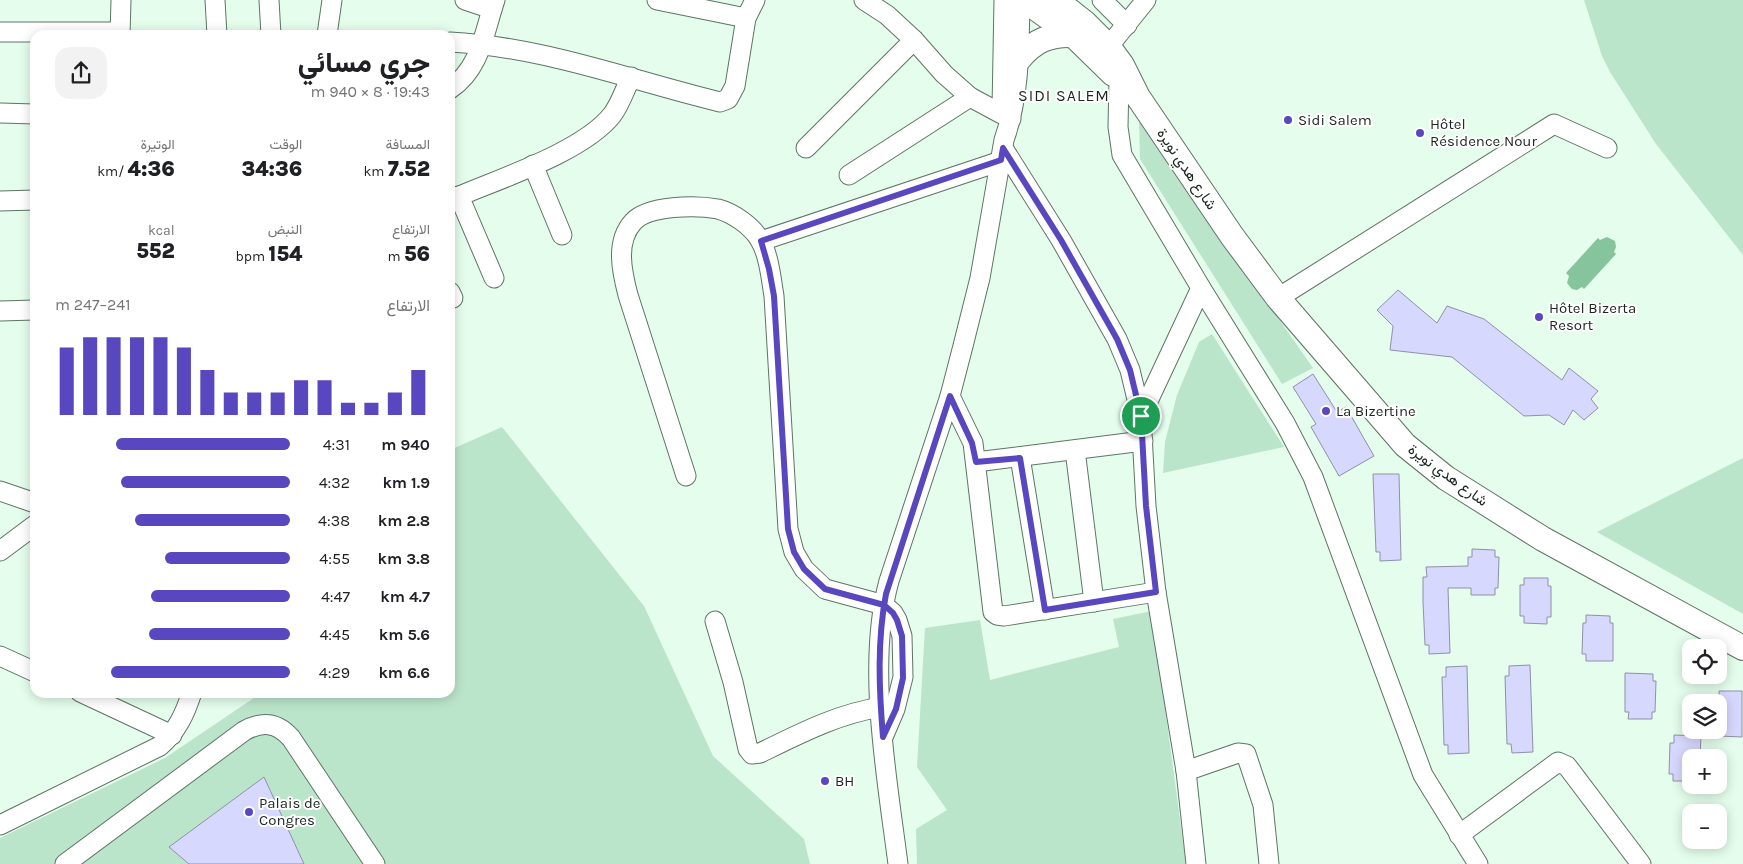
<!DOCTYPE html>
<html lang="ar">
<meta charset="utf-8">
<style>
:root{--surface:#fff;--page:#f2f2f2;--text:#202124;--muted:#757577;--accent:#5847bf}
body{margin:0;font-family:Karla,Vazirmatn,sans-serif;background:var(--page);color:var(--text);direction:rtl;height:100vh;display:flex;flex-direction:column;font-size:19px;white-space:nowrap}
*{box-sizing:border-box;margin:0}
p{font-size:16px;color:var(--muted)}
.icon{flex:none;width:28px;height:28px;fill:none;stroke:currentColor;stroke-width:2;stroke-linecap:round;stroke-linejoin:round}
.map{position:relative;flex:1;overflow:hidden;direction:ltr}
.sheet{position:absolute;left:30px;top:30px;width:425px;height:668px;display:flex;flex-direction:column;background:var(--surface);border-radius:15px;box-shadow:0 2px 12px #0003;direction:rtl}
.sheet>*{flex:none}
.controls{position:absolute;left:1682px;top:639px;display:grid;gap:10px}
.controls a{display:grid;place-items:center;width:45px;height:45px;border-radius:10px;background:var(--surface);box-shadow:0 2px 12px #0003;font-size:25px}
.pin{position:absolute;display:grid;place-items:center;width:42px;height:42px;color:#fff;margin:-21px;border:2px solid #fff;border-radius:50%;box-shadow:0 1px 5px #0007}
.round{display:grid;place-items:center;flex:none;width:52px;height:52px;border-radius:15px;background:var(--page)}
.head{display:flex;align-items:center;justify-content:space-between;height:85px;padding:0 25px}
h1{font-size:28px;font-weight:800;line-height:38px}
.figures{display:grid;grid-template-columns:repeat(3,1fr);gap:8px;height:85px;padding:5px 25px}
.figures div{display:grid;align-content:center}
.figures b{font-size:21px;font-weight:800}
.figures small{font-size:14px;font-weight:400}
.figures p{font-size:14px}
.chart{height:140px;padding:10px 25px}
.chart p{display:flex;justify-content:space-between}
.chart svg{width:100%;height:90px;margin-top:5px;stroke:var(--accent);stroke-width:6}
ul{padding:0 25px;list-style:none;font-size:16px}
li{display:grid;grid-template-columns:80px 60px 1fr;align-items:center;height:38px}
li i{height:12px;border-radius:6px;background:var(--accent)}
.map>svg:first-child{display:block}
.green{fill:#bbe5ca}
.water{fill:#85c49d}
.building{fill:#d7d8fe;stroke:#8f90a7}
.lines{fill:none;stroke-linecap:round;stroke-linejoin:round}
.minor-casing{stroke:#5e7465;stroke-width:21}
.major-casing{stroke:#5e7465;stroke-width:26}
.minor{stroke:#fff;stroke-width:19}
.major{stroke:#fff;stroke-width:24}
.route-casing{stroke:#fff;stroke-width:10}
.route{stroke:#5847bf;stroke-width:6}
.poi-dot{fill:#5847bf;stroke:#fff;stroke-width:2}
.labels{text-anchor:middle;stroke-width:4;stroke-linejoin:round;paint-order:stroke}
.poi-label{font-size:15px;fill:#1c251f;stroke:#fff;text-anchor:start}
.street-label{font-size:15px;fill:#1c251f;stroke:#fff}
.neighbourhood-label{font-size:16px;letter-spacing:1px;fill:#1c251f;stroke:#fff}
</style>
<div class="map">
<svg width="1743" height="864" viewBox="0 0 1743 864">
<rect width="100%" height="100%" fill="#e4fdec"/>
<!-- green -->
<g class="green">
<path d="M1584 0H1743V255L1656 144 1610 72 1602 56Z"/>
<path d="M1139 119 1313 368 1282 384 1140 159Z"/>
<path d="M1212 334 1284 447 1163 473 1165 442 1177 395 1199 342Z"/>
<path d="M502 427 644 606 713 756 804 839 810 864H0V838L165 758 261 693 450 692V450Z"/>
<path d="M1743 458V614L1597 532Z"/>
<path d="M1152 611 1186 864H917L916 829 947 810 917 767 925 628 980 620 990 680 1119 647 1113 619Z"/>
</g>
<!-- water -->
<path class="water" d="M1607 237 1615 241 1616 247 1614 252 1616 254 1584 289 1582 287 1577 290 1572 289 1567 283 1569 276 1566 273 1598 238 1600 240Z"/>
<!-- building -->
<g class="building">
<path d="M1398 290 1437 323 1447 306 1484 319 1562 380 1569 368 1598 391 1591 399 1598 408 1584 420 1573 410 1564 425 1549 415 1524 416 1452 357 1390 350 1393 326 1377 310Z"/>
<path d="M1313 374 1337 412 1346 407 1374 456 1339 476 1311 427 1316 424 1293 387Z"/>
<path d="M1373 474H1399L1401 560 1380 561V552H1376Z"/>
<path d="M1472 549 1495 550V557H1499L1498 588H1495V595H1471V588H1448L1450 653 1429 654V645H1425L1423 602V577H1427L1426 567 1468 566V557H1472Z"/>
<path d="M1524 578H1548V586H1551V617H1547V624L1524 623V616H1520V585H1524Z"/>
<path d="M1586 615 1610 616V623H1613V661H1586V654H1582L1583 623H1586Z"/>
<path d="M1530 665 1533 752 1512 753 1511 744H1507L1505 676H1509V666Z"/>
<path d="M1467 666 1469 753 1448 754V745H1444L1442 677H1446V667Z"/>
<path d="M1625 673 1653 674V681H1656L1655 712H1652V719H1628L1629 712H1625Z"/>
<path d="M1719 691H1742V737L1719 736Z"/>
<path d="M1674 735 1701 736 1700 758H1691V781H1673V774H1669L1670 743H1674Z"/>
<path d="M264 777 304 864H189L169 847Z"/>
</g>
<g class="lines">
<!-- minor casing -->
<g class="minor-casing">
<g id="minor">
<path d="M215 0 217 35"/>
<path d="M269 0 271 35"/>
<path d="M465 0 492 9"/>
<path d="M657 0 746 18"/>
<path d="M864 0 887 15 914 40 944 74 970 97 1011 119"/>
<path d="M1102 0 1127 25"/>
<path d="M0 32H119"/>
<path d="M120 35 121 0"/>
<path d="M327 35 332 0"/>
<path d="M450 42C545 47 629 80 720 102L728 99 735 86 746 18 755 0"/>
<path d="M1100 57 1146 0"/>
<path d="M1122 65 1119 80 1118 127 1122 155 1201 288 1285 423 1313 477 1423 775 1478 864"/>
<path d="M450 89C481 68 484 32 495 0"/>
<path d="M1002 109 1004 0"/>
<path d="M0 113 35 114"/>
<path d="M806 148 914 40"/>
<path d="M1003 148 1061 240 1117 339 1130 370 1141 416 1146 506 1156 592 1186 771 1196 864"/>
<path d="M533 165 562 235"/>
<path d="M849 175 970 97"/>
<path d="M459 196 494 278"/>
<path d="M450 200C495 180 582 153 612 115 620 105 625 89 631 77"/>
<path d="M0 201 35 200"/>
<path d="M761 241 1001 161"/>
<path d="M450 292 453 298"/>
<path d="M1278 298 1554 124 1607 148"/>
<path d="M0 311 35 310"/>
<path d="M950 396 973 443 993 612 997 615 1004 616 1156 592"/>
<path d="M1141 416 1201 288"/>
<path d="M1075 450 1094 602"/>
<path d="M1020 457 1045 610"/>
<path d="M976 462 1143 441"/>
<path d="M686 476 628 295C622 272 615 242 633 222 648 205 697 205 718 209 733 213 752 226 760 240 769 255 771 278 774 296L788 529 794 552 804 569 825 589 884 605 893 613 897 620 902 636 903 677 895 709 883 737"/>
<path d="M0 491 35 503"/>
<path d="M0 551 35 525"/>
<path d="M715 621 733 682 748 749 752 754 760 753C799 734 837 714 881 707"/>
<path d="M0 656 35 672"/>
<path d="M80 692 172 735"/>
<path d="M1186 771 1238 753 1246 754 1263 805 1269 864"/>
<path d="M0 825 160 746C177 731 185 714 192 692"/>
<path d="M1459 835 1558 762 1567 766 1641 864"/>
<path d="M65 864 244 731C262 721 277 722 291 738L375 864"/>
<path d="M898 864C887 778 866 665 889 581L950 396 963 346 980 278 1004 140C1020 95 1019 47 1020 0"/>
</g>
</g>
<!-- major casing -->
<g class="major-casing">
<g id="major">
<path d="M1024 0 1073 35 1113 74"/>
<path d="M1056 0 1085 23 1108 46 1122 65 1138 97 1232 236 1278 298 1405 445 1446 478 1543 539 1743 648"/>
<path d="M1019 59C1034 41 1049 34 1073 35"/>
</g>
</g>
<!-- minor -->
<use href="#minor" class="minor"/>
<!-- major -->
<use href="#major" class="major"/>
</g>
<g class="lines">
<!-- route casing -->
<g class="route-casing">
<path id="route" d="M1141 416 1130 370 1117 339 1061 240 1003 148 1001 160 761 241 769 269 774 296 788 529 794 552 804 569 825 589 884 605 893 613 897 620 902 636 903 678 896 709 883 737C879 689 877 641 886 594L950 396 972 443 976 462 1020 458 1045 610 1156 592 1146 506 1141 416"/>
</g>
<!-- route -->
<use href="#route" class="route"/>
</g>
<!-- markers -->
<g class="poi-dot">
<circle cx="1288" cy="120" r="5"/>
<circle cx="1420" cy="133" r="5"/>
<circle cx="1539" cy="317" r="5"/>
<circle cx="1326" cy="411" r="5"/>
<circle cx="825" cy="781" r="5"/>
<circle cx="249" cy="812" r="5"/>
</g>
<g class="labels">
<!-- poi labels -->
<g class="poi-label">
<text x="1298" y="125">Sidi Salem</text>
<text x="1430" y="129">Hôtel<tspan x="1430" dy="17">Résidence Nour</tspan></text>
<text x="1549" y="313">Hôtel Bizerta<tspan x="1549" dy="17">Resort</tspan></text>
<text x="1336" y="416">La Bizertine</text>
<text x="835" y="786">BH</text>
<text x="259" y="808">Palais de<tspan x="259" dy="17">Congres</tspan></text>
</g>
<!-- street labels -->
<g class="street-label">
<text transform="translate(1187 169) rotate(56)" y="5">شارع هدي نويرة</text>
<text transform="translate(1448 475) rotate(36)" y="5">شارع هدي نويرة</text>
</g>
<!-- neighbourhood labels -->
<g class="neighbourhood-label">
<text x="1064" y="101">SIDI SALEM</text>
</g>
</g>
</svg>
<div class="controls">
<a><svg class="icon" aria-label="locate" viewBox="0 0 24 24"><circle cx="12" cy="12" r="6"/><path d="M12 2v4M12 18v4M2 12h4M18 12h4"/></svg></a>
<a><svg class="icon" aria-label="layers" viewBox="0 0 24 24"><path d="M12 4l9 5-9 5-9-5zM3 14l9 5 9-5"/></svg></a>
<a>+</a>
<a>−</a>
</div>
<div class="pin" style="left:1141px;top:416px;background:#1e9e55"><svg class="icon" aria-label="arrive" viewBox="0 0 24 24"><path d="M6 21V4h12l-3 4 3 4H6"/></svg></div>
<section class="sheet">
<div class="head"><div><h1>جري مسائي</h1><p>19:43 · 8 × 940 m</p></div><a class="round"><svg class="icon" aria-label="share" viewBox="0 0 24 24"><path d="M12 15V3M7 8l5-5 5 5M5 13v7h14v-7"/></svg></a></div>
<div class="figures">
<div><p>المسافة</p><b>7.52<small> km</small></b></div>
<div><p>الوقت</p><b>34:36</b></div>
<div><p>الوتيرة</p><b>4:36<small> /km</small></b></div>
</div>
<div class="figures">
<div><p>الارتفاع</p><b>56<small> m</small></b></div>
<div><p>النبض</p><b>154<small> bpm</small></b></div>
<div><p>kcal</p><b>552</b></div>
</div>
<div class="chart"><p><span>الارتفاع</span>241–247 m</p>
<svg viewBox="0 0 160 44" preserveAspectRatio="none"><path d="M5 44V11M15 44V6M25 44V6M35 44V6M45 44V6M55 44V11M65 44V22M75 44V33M85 44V33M95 44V33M105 44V27M115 44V27M125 44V38M135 44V38M145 44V33M155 44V22"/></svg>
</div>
<ul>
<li><b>940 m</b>4:31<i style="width:74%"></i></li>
<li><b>1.9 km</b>4:32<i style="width:72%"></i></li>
<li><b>2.8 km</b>4:38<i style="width:66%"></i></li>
<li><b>3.8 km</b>4:55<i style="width:53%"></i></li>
<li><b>4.7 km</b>4:47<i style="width:59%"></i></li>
<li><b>5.6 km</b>4:45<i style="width:60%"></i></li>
<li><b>6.6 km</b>4:29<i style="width:76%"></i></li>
</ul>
</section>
</div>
